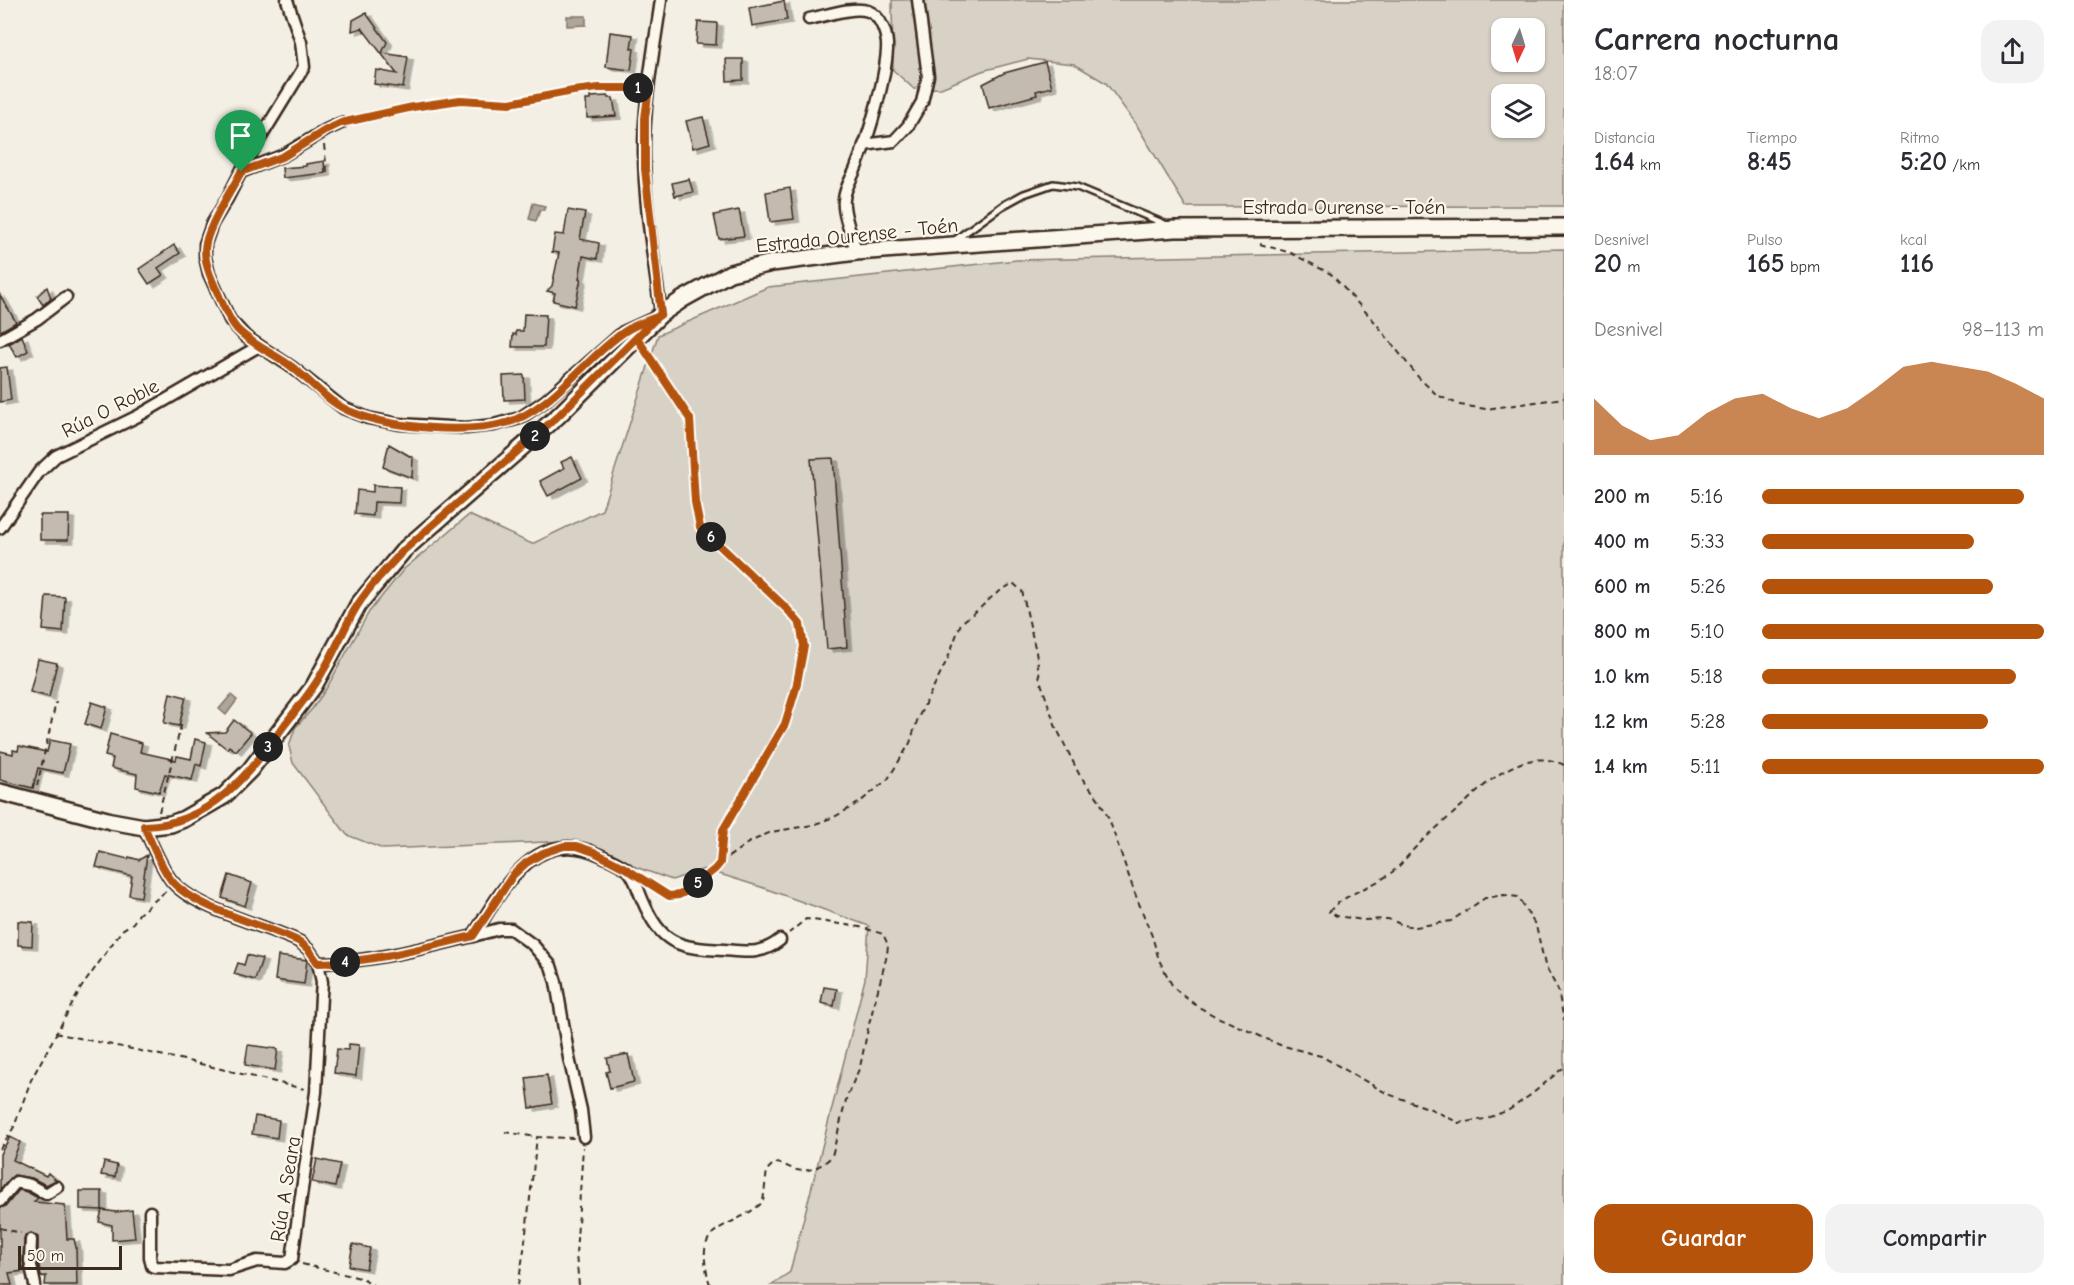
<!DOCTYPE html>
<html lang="es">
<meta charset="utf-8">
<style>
:root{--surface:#fff;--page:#f2f2f3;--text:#2b2b33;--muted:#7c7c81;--accent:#b45309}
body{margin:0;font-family:"Comic Neue",sans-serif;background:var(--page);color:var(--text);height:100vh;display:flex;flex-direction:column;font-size:22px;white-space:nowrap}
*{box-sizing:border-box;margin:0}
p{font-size:20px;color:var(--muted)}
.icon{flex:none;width:33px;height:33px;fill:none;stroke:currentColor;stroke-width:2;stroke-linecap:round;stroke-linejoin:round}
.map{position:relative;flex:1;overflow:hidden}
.details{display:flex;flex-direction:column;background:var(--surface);width:510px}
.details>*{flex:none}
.needle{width:39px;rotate:184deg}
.controls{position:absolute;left:1491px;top:18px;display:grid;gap:12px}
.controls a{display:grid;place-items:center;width:54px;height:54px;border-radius:12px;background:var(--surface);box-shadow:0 2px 4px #0004;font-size:30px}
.scale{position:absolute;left:18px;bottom:15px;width:104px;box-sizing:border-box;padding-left:6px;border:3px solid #3b2a1e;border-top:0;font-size:16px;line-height:21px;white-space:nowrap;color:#3b2a1e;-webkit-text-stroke:4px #fbf7ec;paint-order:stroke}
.pin{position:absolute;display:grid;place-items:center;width:51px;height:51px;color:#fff;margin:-62px -26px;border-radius:50% 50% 50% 0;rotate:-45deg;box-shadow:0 0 6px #0007}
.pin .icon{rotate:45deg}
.km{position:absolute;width:30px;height:30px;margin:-15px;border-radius:50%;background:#222;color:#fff;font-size:16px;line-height:30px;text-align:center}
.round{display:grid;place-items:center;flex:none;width:63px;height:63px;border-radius:18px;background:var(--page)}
.head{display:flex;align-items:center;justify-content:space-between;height:102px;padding:0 30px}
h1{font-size:33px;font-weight:700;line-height:45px}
.stats{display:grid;grid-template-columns:repeat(3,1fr);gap:9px;height:102px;padding:6px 30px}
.stats div{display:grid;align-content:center}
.stats b{font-size:26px;font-weight:700}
.stats small{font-size:16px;font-weight:400}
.stats p{font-size:16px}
.chart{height:168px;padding:12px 30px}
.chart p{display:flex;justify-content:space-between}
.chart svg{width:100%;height:108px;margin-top:6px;fill:var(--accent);opacity:.7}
.cta{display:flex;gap:12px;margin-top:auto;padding:12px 30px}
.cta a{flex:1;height:69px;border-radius:18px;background:var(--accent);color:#fff;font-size:24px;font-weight:700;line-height:69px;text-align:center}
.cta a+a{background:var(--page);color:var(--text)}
ul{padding:0 30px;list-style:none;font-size:20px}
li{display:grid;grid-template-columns:96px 72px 1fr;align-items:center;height:45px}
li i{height:15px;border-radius:8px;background:var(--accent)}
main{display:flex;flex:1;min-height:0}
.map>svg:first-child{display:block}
.green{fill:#d8d1c6;stroke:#8a7e72;stroke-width:1.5;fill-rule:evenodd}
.water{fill:#afa69a;stroke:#817468;stroke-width:1.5}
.building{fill:#c3bbb0;stroke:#3b2a1e;stroke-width:1.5;filter:url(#shadow)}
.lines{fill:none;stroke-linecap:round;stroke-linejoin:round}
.lane-casing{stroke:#3b2a1e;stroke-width:10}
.street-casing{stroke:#3b2a1e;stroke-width:15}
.secondary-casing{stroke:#3b2a1e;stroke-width:20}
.path{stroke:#3b2a1e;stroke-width:2;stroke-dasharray:6 4.5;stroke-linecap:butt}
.lane{stroke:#fbf7ec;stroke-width:5}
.street{stroke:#fbf7ec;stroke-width:10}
.secondary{stroke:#fbf7ec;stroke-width:15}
.route-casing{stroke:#fff;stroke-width:12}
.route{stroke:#b45309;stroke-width:8}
.labels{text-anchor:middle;stroke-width:4.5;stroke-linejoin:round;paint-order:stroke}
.street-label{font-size:20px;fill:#3b2a1e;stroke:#fbf7ec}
</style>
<main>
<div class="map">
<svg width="1564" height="1285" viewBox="0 0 1564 1285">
<defs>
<filter id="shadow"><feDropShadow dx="5.5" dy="3" stdDeviation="0" flood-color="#0004"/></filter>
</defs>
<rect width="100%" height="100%" fill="#f3efe4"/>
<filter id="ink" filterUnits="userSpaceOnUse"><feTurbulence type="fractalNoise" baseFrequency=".0167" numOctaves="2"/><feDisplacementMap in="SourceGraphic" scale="12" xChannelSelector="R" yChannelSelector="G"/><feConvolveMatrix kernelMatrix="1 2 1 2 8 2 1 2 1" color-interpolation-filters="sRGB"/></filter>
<g filter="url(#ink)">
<!-- green -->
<g class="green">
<path d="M892 0H1564V206L1186 207 1136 124 1106 83 1074 64 1028 59 982 71 941 88 914 89 893 70ZM1502 28H1534V62H1502ZM1502 94H1534V128H1502Z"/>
<path d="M1564 249V1285H771L790 1272 865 979 869 926 761 887 704 869 672 880 630 865 588 844 569 841 383 849 347 835 293 763 289 746 295 728 312 709 326 689 369 612 404 569 469 515 532 544 602 510 658 335 768 287 1017 260Z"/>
</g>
<!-- water -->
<g class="water">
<path d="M567 16H586V25L567 26Z"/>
<path d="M533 203 545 206 544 210H540L536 221 529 219Z"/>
<path d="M231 695 237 700 226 715 219 709Z"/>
</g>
<!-- building -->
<g class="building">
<path d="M784 1 787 20 752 26 749 8Z"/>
<path d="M366 13 387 42 382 53 408 57 403 88 374 84 376 70 397 74 362 28 352 31 353 20Z"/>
<path d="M698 22 717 23 716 45 696 44Z"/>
<path d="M610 32 633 35 631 48 634 49 631 70 606 67Z"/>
<path d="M726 59H743V80L727 81Z"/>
<path d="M1045 62 1052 87 1036 91 1037 95 989 108 983 84 1004 73Z"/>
<path d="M608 96V98H613L616 116 587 118 586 100H590V97Z"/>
<path d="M703 117 710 143 693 148 686 121Z"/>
<path d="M324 161 325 173 283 178 282 168 306 166V164Z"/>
<path d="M689 179 693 192 675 196 672 183Z"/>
<path d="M790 188 794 219 770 222 766 192Z"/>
<path d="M568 210 585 213 580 239 599 243 597 259 583 256 579 279H581L575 306 553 301 555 293 547 291 552 286 559 253 552 252 555 234 564 235Z"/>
<path d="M739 210 744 236 719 239 714 215Z"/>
<path d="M174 245 180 253 158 268 163 275 149 284 139 269Z"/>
<path d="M47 287 51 298 43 305 37 296Z"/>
<path d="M0 295 16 322 1 331 0 328Z"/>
<path d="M524 314 546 315 544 347H512L513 334 516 335V331H523Z"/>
<path d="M22 336 28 351 17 357 9 344Z"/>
<path d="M7 367 11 400 0 402V368Z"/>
<path d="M524 375 525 399 504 400 503 376Z"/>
<path d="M389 444 413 458 412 478 383 467Z"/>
<path d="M572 457 582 478 548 496 540 481 564 468 561 462Z"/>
<path d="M833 458 847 647 827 649 811 459Z"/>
<path d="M373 485 400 487 399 503 374 502 373 516 355 514 357 490 373 492Z"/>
<path d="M40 515H69L68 540H40Z"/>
<path d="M46 596 65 597 63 632 43 630Z"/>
<path d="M38 659 57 663 49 697 30 692Z"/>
<path d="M170 693 186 697 179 726 164 723Z"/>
<path d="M92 702 107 707 101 729 85 724Z"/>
<path d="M234 720 251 733 236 751 229 746 227 749 207 733 225 732Z"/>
<path d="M110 734 142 743 140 752 176 760 177 756 191 759 195 739 206 742 201 766 196 764 192 780 165 774 159 792 136 787 137 774 111 768 113 758 105 756Z"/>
<path d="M50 740 70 744 63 773 38 768 33 788 0 780V751L13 754V750L18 751 19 746 47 752Z"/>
<path d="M100 852 128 859 129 857 139 860 147 855 141 897 129 895 132 876 96 867Z"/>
<path d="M229 875 252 883 245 906 222 898Z"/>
<path d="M18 921 33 922 32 946 18 945Z"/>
<path d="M247 955 262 959 255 980 234 974 238 963 244 965Z"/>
<path d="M278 956 307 960 304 984 275 980Z"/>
<path d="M824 987 837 989 834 1006 821 1003Z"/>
<path d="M349 1044 359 1045 356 1076 334 1073 337 1049 348 1050Z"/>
<path d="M248 1045 278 1049 275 1070 245 1065Z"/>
<path d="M628 1054 634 1082 610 1088 606 1072 610 1071 607 1058Z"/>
<path d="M547 1075 552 1104 530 1108 526 1078Z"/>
<path d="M255 1116 279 1120 277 1138 252 1134Z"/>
<path d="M10 1137 20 1142 13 1160 46 1176 48 1173 56 1180 46 1185 32 1178 14 1175 0 1189V1154Z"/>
<path d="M317 1159 340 1164 335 1187 312 1182Z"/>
<path d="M104 1162 117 1165 115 1177 101 1175Z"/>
<path d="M19 1190 27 1192 38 1198 34 1202 65 1205 67 1239H74L76 1247 77 1285H45L46 1276 41 1277 38 1260V1237L31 1233 25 1235 24 1240 23 1261 24 1271 9 1273 12 1285H0V1208L6 1206Z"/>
<path d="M80 1191H102V1210L80 1209Z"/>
<path d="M102 1210 116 1212 132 1210 135 1238 112 1240V1225L99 1222Z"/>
<path d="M353 1244 370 1248 366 1269 349 1266Z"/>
</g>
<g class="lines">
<!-- lane casing -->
<g class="lane-casing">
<path id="lane" d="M955 240 1002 206 1024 194 1053 184 1077 187 1165 224"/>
</g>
<!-- street casing -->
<g class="street-casing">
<g id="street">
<path d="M287 0 301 42 304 67 247 160 227 199 212 224 205 244V257L209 274 230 320 246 337 293 368 343 408 368 418 399 424 466 428 494 425 520 418 545 401 623 332 654 318"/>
<path d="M809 19C825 16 853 6 868 11 882 16 888 37 887 50 885 81 869 136 857 165 853 177 845 187 844 199 842 215 853 236 856 252"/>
<path d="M864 145 894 141 908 126 922 102 928 76 918 0"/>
<path d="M241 172 284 155 326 130 341 123"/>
<path d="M661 314C654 260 644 205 644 150 644 100 654 50 661 0"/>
<path d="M0 340 37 319 66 297"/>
<path d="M0 528 39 472 56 456 138 416 259 346"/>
<path d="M144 827C152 844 160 865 171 880 193 909 266 925 300 942L309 950 318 963 322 982 321 996 316 1092 292 1259 285 1263 257 1261 229 1270 154 1267 152 1266 150 1257V1212"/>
<path d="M473 936 499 929H511L533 945 551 966 556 982 569 1058 581 1110 584 1137"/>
<path d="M318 963C369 963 424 948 473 936 502 890 535 824 600 855 609 859 621 864 628 870 635 877 638 890 642 899 661 944 677 948 724 950 747 952 761 955 780 940"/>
<path d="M0 1201 16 1182 30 1185 46 1194 57 1187"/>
<path d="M31 1240 30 1261 35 1285"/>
</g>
</g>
<!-- secondary casing -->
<g class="secondary-casing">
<path id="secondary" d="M0 792 111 821 144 827 171 824 184 819 224 796 250 770 314 686 358 605 404 550 558 416 661 314 683 299 730 273 772 263 856 252 1175 229 1564 227"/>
</g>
<!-- path -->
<g class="path">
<path d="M352 120 439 102 460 100 510 103 573 91 599 88H637"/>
<path d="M324 145 327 172"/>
<path d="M1260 244 1291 253 1331 274 1374 321 1419 378 1437 395 1460 405 1486 409 1564 398"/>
<path d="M645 349 690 419 695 503 700 527 787 609 800 624 804 647 801 670 785 724 723 830 720 863 715 869 689 890 679 895 669 896 649 883"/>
<path d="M1564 765C1522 745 1486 784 1457 810 1445 821 1431 832 1419 844 1409 853 1402 865 1391 873 1372 888 1344 893 1329 912L1337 916 1363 920 1388 919 1403 925 1416 927 1451 921 1485 898 1504 895 1518 897 1536 926 1545 965 1558 990 1564 1020"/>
<path d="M37 786 56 702"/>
<path d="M159 812 182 722"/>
<path d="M720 863 748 843 771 832 813 825 836 816 860 802 888 779 910 743 918 718 948 658 961 623 979 609 994 595 1013 583 1022 591 1036 652 1040 680 1055 725 1080 776 1098 798 1109 819 1134 891 1152 936 1159 960 1173 987 1181 994 1197 1006 1213 1015 1280 1045 1321 1056 1388 1094 1431 1109 1459 1123 1485 1119 1509 1110 1532 1094 1564 1067"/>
<path d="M55 1033 184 1060 304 1089"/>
<path d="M505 1132 537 1137 574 1138"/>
<path d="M0 1149 14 1127 31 1080 81 988 122 930 133 923 139 914 166 891"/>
<path d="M0 1228 21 1233"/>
<path d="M302 1264 364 1279 373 1285"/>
<path d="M518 1285 524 1250 537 1137"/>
<path d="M579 1285 576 1255 583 1147"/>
<path d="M710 1285C691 1219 727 1234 763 1202L767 1170 774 1163C783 1163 789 1168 797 1170 809 1173 824 1165 832 1156L847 1096 860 1067 869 1024 887 955 888 945 883 934 860 927 806 919 789 933"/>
</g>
<!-- lane -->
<use href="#lane" class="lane"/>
<!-- street -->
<use href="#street" class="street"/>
<!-- secondary -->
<use href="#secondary" class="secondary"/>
</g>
</g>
<g class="lines" filter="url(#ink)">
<!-- route casing -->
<g class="route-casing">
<path id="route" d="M241 172 284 156 326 130 341 123 413 107 460 100 510 103 573 91 599 88H649L645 118V169L661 314 657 317 558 416 404 550C387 568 370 586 357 606 344 627 336 650 323 671 313 690 299 706 286 723 250 772 212 825 144 826 152 844 160 865 171 880 194 909 266 925 300 942L309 950 318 963C370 963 423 948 473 936L513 875 526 863 543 853 564 846H577L594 852 625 868 669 896 679 895 689 890 715 869 720 863 723 830 785 724 796 688 804 646 800 624 787 609 700 527 695 502 690 419 637 338 657 317C646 321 634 325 624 332 587 357 550 411 506 423 466 434 392 428 354 413 329 404 313 383 292 367 275 354 252 345 237 329 227 318 222 302 216 289 210 276 205 264 205 250 205 230 231 192 241 172"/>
</g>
<!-- route -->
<use href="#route" class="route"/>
</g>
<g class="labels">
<!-- street labels -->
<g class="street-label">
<text x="1344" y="214">Estrada Ourense - Toén</text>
<text transform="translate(857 235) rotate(-6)" y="7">Estrada Ourense - Toén</text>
<text transform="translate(110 408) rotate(-27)" y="7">Rúa O Roble</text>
<text transform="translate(285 1189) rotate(-81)" y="7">Rúa A Seara</text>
</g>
</g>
</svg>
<div class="controls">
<a><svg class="needle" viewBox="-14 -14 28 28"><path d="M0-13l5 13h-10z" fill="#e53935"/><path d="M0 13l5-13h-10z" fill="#7c7c81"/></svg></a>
<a><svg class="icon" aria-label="layers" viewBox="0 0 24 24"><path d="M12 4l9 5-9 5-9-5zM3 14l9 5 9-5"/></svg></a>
</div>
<div class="scale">50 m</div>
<div class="pin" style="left:241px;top:172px;background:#1e9e55"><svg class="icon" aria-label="arrive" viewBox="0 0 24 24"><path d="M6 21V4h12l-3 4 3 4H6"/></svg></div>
<b class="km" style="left:638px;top:88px">1</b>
<b class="km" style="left:535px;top:436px">2</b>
<b class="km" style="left:268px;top:747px">3</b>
<b class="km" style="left:345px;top:962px">4</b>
<b class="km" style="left:698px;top:883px">5</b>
<b class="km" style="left:711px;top:537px">6</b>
</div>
<section class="details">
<div class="head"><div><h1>Carrera nocturna</h1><p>18:07</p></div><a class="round"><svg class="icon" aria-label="share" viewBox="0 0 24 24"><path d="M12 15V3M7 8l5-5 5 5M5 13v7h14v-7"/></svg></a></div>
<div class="stats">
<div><p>Distancia</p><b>1.64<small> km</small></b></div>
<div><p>Tiempo</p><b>8:45</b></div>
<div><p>Ritmo</p><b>5:20<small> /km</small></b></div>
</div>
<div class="stats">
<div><p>Desnivel</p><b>20<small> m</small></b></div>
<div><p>Pulso</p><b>165<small> bpm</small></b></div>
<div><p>kcal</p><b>116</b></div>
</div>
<div class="chart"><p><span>Desnivel</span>98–113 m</p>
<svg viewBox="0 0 160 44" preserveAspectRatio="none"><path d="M0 44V21L10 32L20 38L30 36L40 27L50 21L60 19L70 25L80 29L90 25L100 17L110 8L120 6L130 8L140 10L150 15L160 21V44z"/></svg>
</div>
<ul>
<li><b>200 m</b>5:16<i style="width:93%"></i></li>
<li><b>400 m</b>5:33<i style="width:75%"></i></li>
<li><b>600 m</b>5:26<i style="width:82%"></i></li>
<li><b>800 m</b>5:10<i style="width:100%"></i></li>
<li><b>1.0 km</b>5:18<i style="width:90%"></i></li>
<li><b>1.2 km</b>5:28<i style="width:80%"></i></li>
<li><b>1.4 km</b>5:11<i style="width:100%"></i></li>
</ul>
<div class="cta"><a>Guardar</a><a>Compartir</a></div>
</section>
</main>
